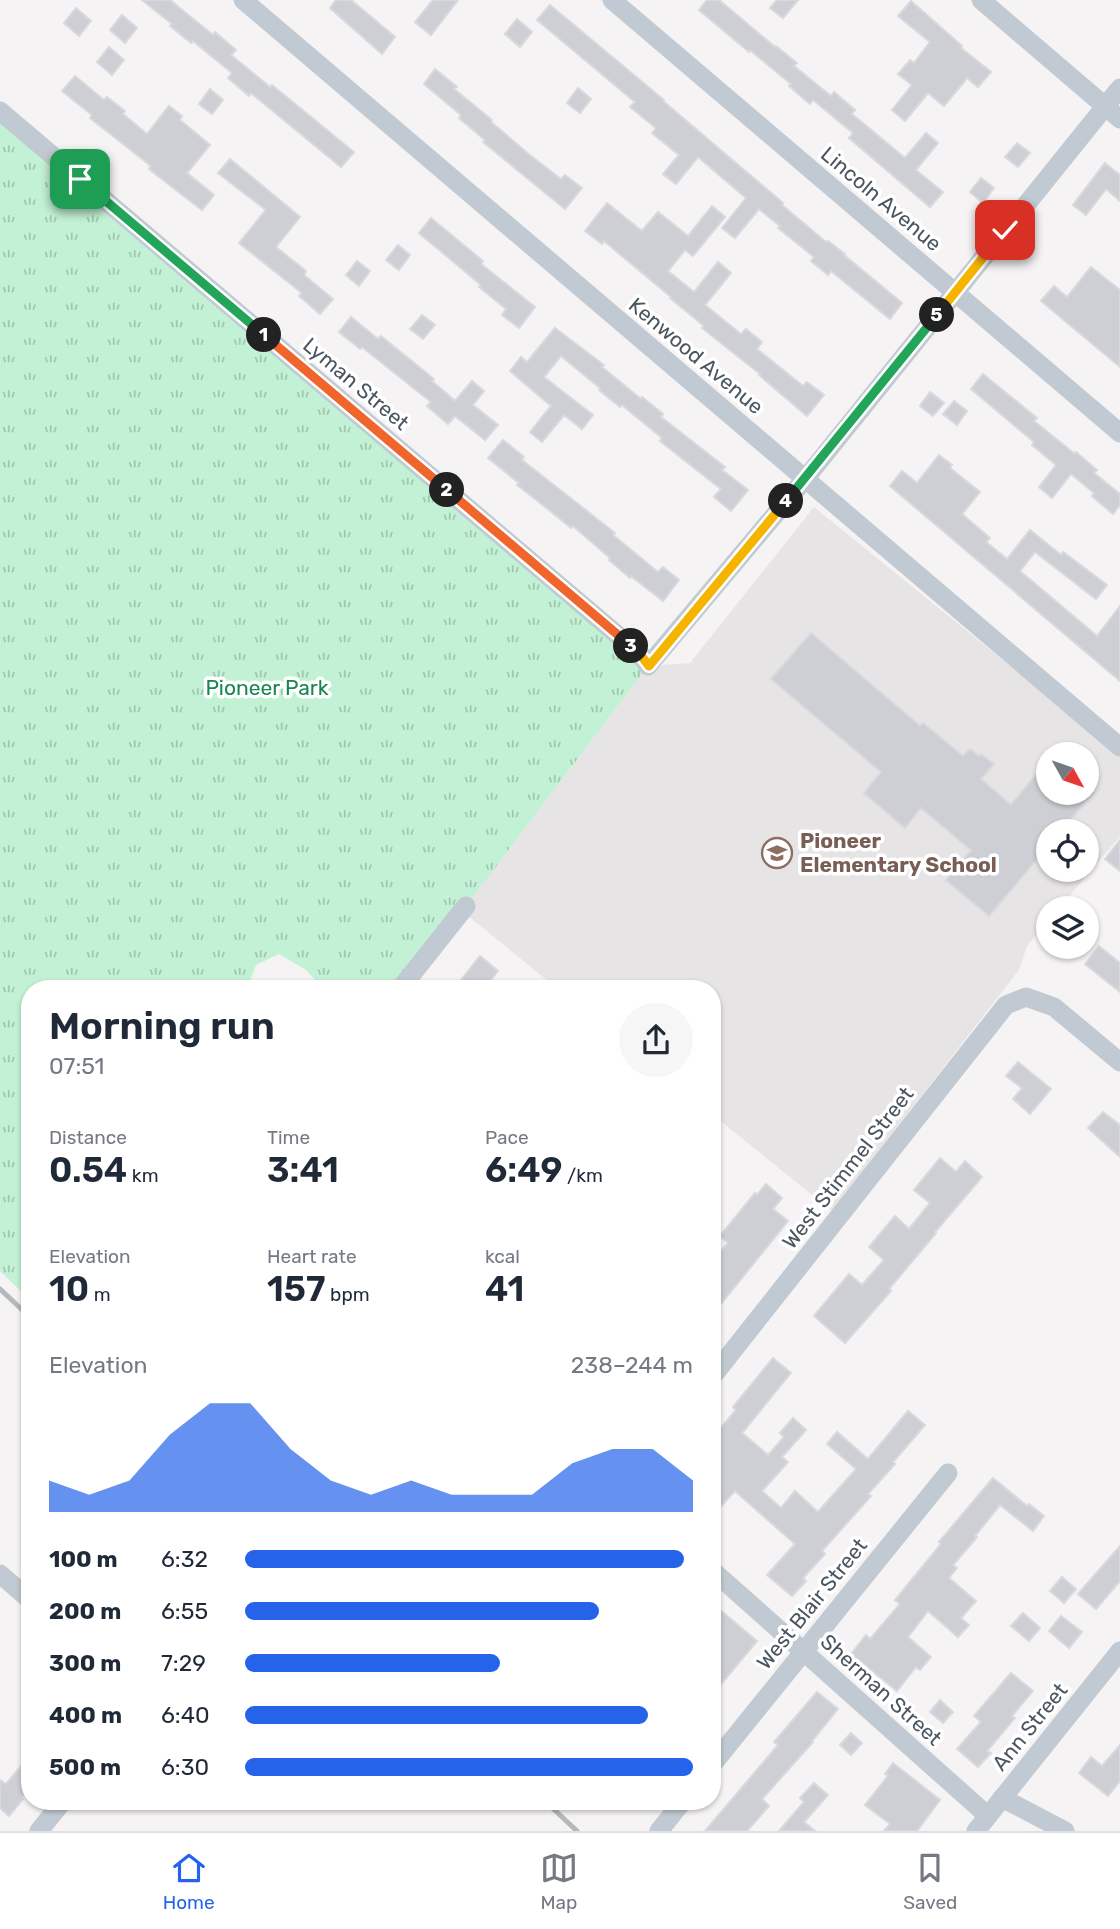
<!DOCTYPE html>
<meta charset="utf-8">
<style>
:root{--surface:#fff;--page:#f6f6f7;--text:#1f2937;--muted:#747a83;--line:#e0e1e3;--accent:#2563eb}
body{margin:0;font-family:Rubik,sans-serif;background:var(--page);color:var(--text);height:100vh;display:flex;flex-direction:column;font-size:26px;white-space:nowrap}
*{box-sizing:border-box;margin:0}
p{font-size:23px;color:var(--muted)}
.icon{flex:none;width:38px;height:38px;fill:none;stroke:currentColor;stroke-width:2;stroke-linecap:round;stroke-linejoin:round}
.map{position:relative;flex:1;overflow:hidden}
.sheet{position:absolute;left:21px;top:980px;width:700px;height:830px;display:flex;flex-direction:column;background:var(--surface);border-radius:28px;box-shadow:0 2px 5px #0004}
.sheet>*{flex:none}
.needle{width:46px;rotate:130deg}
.tools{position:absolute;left:1036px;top:742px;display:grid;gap:14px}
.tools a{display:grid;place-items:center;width:63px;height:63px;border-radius:50%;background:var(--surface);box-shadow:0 2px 5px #0004;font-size:35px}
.pin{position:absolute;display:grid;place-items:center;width:60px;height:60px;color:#fff;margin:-30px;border-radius:14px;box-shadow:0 4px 10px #0006}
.km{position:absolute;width:35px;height:35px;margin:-18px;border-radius:50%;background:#222;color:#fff;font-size:19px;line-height:35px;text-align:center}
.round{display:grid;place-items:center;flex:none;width:74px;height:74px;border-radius:37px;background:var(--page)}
.headline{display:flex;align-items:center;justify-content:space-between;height:119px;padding:0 28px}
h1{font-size:38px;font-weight:600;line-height:52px}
.stats{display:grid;grid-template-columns:repeat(3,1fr);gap:10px;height:119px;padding:7px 28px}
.stats div{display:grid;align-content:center}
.stats b{font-size:35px;font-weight:600}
.stats small{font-size:19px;font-weight:400}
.stats p{font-size:19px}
.chart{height:196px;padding:14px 28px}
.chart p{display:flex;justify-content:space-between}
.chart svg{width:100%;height:126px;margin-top:7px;fill:var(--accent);opacity:.7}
ul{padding:0 28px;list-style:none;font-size:23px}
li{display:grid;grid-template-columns:112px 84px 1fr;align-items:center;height:52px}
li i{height:18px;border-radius:9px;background:var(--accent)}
.tab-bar{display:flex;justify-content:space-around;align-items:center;height:98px;border-top:2px solid var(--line);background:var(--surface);font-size:19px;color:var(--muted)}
.tab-bar a{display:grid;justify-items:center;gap:4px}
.tab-bar .on{color:var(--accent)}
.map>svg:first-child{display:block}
.education{fill:#e6e4e5;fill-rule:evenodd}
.park{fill:url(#park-tufts)}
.building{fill:#cdcfd5;stroke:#d7d9de;stroke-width:2}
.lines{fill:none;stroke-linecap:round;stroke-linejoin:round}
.minor{stroke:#c1cad2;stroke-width:19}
.rail{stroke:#b5b8bd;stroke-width:5}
.split-1-casing{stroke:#fff;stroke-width:14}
.split-2-casing{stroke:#fff;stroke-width:14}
.split-3-casing{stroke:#fff;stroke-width:14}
.split-4-casing{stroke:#fff;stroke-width:14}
.split-5-casing{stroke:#fff;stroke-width:14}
.split-6-casing{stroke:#fff;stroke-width:14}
.split-1{stroke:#22a559;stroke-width:9}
.split-2{stroke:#f0652b;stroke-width:9}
.split-3{stroke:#f0652b;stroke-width:9}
.split-4{stroke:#f5b400;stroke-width:9}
.split-5{stroke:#22a559;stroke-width:9}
.split-6{stroke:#f5b400;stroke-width:9}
.labels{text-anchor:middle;stroke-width:7;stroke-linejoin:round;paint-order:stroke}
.street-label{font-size:21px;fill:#4a5661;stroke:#fff}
.park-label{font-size:21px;fill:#17864f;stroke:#fff}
.education-label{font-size:21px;font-weight:bold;fill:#785e54;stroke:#fff;text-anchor:start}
</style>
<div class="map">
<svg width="1120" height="1831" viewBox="0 0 1120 1831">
<defs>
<pattern id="park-tufts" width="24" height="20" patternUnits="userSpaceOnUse" patternTransform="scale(1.75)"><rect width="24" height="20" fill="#c3f1d5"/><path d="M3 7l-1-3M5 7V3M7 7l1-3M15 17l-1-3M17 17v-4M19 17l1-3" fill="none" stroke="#a0c6b0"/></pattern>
</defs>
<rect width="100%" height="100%" fill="#f5f3f3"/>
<!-- education -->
<path class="education" d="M814 507 1120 755V836L1059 908H1048V921L1027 946 1019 970 832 1211 712 1114V989H558L462 911 648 666 690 663ZM1048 754H1087V793H1048ZM1048 831H1087V870H1048Z"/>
<!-- park -->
<path class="park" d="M0 111 648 666 466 906 400 989H324L306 970 279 954 256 965 247 989H30V1300L0 1271Z"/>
<!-- building -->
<g class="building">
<path d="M142 0H170L213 35 215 32 236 50 231 55 270 87 272 85 354 152 341 167 251 93 249 96 228 78 232 73 193 41 191 43 170 26 172 24Z"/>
<path d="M336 0H351L395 37 382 54 330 8Z"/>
<path d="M433 0H458L431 35 415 22Z"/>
<path d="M707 0H719L775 47 776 46 797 63 794 66 831 96 834 92 855 110 852 114 905 158 926 133 938 143 916 170 943 192 930 207 849 138 853 133 813 100 810 104 789 86 791 84 750 50 749 52 699 10Z"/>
<path d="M777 0H798L783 18 770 8Z"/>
<path d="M911 1 962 46 961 48 991 72 978 87 967 78 944 106 928 93 905 121 892 110 912 85 898 74 910 60 914 63 930 42 898 16Z"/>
<path d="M550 5 664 100 663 101 783 203 782 205 826 242 828 241 845 254 844 255 902 303 890 319 831 271 828 275 811 261 814 257 778 228 780 226 759 209 735 238 722 228 746 198 698 157 676 184 663 174 679 155 652 133 656 128 630 107 635 102 537 20Z"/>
<path d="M76 8 91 21 79 36 64 23Z"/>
<path d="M122 15 137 28 125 43 110 30Z"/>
<path d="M517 19 532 32 520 47 505 34Z"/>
<path d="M109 47 124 60 112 75 97 62Z"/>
<path d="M435 69 457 87 454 89 492 120 491 122 531 156 561 179 565 175 582 188 565 209 483 142 485 140 459 118 461 115 424 84Z"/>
<path d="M75 76 104 100 107 97 125 111 123 114 147 134 169 106 182 116 180 120 210 145 187 173 214 195 202 210 149 169 151 166 90 118 92 115 62 91Z"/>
<path d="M578 88 591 99 580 113 567 103Z"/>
<path d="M210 89 223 100 212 114 199 104Z"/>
<path d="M1017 143 1030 153 1018 167 1005 157Z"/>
<path d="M230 159 300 217 276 247 306 271 304 275 333 299 320 314 299 296 302 293 239 243 266 210 218 173Z"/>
<path d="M1105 163 1120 175V201L1106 189 1086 215 1073 205Z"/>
<path d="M981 178 994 188 983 203 970 192Z"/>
<path d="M607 203 642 231 658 212 688 236 712 206 725 217 693 256 685 250 668 271 694 292 718 262 731 273 705 305 741 334 746 329 762 342 757 349 803 386 807 382 824 395 807 416 759 375 760 374 702 328 704 326 670 298 671 297 604 241 602 244 585 231Z"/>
<path d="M431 218 483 261 481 264 535 307 519 328 502 315 506 309 479 287 481 285 419 233Z"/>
<path d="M398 245 410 255 399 270 386 260Z"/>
<path d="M357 261 370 271 359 286 346 275Z"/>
<path d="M1091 267 1120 290V367L1041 301 1054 286 1067 297Z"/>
<path d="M422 315 435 325 423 339 410 329Z"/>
<path d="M351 317 378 339 381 336 413 362 434 379 432 381 455 401 472 381 484 391 473 405 498 425 485 440 455 416 448 424 427 406 431 402 362 347 360 349 339 332Z"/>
<path d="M555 328 604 365 602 367 641 399 642 397 663 414 661 417 725 467 722 470 748 490 731 511 714 497 721 489 660 441 662 438 622 405 620 407 599 390 600 388 561 356 544 377 593 415 582 429 564 415 542 442 530 432 551 406 510 371 521 357 527 362Z"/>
<path d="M983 374 1037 418 1034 421 1075 454 1076 452 1097 470 1094 473 1120 494V505L1113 514 1092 496 1094 493 1071 474 1052 498 1039 487 1056 465 1032 445 1034 442 971 389Z"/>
<path d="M930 392 944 403 933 416 920 406Z"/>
<path d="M954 401 967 411 957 425 943 414Z"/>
<path d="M503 440 524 457 522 460 615 533 613 535 658 572 663 567 679 580 663 601 631 576 630 578 609 560 610 558 573 526 571 528 539 502 517 485 519 483 488 458Z"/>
<path d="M939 455 952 465 950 468 980 492 962 514 990 538 986 542 1007 559 1030 530 1061 555 1063 552 1107 585 1096 599 1035 552 1020 571 1097 636 1120 606V681L890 486 902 471 917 483Z"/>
<path d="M811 633 920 726 923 723 963 756 970 749 979 756 981 754 994 764 981 779 1011 805 1048 760V793H1093L1061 831H1048V846L989 916 946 880 971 850 921 808 905 828 864 793 881 772 771 679Z"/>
<path d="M1120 840V871L1105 859Z"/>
<path d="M1099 946 1120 963V992L1085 964Z"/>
<path d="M480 956 498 971 484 989H454Z"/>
<path d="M1018 1062 1051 1089 1030 1114 1013 1099 1022 1088 1006 1076Z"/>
<path d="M1103 1112 1120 1125V1157L1088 1128Z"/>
<path d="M940 1158 956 1172 965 1161 982 1177 935 1232 936 1233 889 1289 891 1291 845 1343 814 1316 849 1274 862 1285 884 1260 869 1247 895 1216 909 1229 930 1203 914 1190Z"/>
<path d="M766 1184 782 1198 773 1209 788 1221 712 1315V1261L728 1243 720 1236 755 1193 757 1195Z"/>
<path d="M773 1358 791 1373 742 1433 768 1455 784 1437 780 1433 793 1418 806 1430 782 1457 788 1462 762 1491 781 1508 795 1491 818 1512 856 1469 827 1444 837 1432 868 1459 908 1411 925 1425 893 1462 895 1464 868 1494 871 1496 822 1551 825 1554 803 1578 806 1581 792 1596 767 1575 795 1544 735 1491 712 1516V1438L736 1410 733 1407Z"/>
<path d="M993 1478 1027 1506 1029 1504 1044 1516 1033 1531 1000 1505 975 1536 977 1537 953 1565 957 1568 949 1578 976 1601 961 1618 969 1625 958 1637 928 1611 908 1637 931 1657 920 1670 916 1667 897 1691 851 1654 866 1635 870 1639 900 1604 895 1600 941 1544 939 1542Z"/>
<path d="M1120 1546V1581L1096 1609 1078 1594Z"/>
<path d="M1062 1577 1076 1589 1064 1603 1050 1591Z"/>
<path d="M712 1603 757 1641 712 1695Z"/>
<path d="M1023 1613 1040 1628 1029 1641 1011 1626Z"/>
<path d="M1061 1616 1082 1632 1069 1648 1049 1631Z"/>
<path d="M1011 1673 1033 1691 1012 1716 1015 1718 987 1751 991 1753 978 1767 957 1749 981 1722 974 1716Z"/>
<path d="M817 1692 838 1709 812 1741 813 1742 762 1799 769 1806 747 1831H705L778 1745 774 1742Z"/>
<path d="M940 1700 953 1712 943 1723 930 1712Z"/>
<path d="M851 1733 862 1743 851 1755 840 1745Z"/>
<path d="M1120 1745V1781L1108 1796 1079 1773 1091 1757 1102 1766Z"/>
<path d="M30 1755V1787L21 1797 23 1799 9 1816 0 1808V1780L6 1784Z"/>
<path d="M893 1763 940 1800 917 1831H884L890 1824 865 1805 888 1776 885 1774Z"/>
<path d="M814 1783 828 1795 804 1822 815 1831H779L804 1802 800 1798Z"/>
</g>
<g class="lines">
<!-- minor -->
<g class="minor">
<path d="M243 0 1120 747"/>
<path d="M612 0 1120 433"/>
<path d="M981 0 1120 119"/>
<path d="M0 111 640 654 648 666 805 479 1120 88"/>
<path d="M400 989 466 906"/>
<path d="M712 1377 1006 1005 1026 997 1054 1007 1120 1062"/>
<path d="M712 1570 988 1816"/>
<path d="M0 1574 30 1600"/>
<path d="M712 1765 948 1473"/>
<path d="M1002 1798 1065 1831"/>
<path d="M39 1831 63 1801"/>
<path d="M659 1831 683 1801"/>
<path d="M976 1831 1120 1651"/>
</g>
<!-- rail -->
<g class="rail">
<path d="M0 1289 30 1317"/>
<path d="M545 1801 577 1831"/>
</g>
</g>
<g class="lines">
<!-- split-1 casing -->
<g class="split-1-casing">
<path id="split-1" d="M80 179 264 335"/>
</g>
<!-- split-2 casing -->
<g class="split-2-casing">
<path id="split-2" d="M264 335 447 490"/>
</g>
<!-- split-3 casing -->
<g class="split-3-casing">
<path id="split-3" d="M447 490 631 646"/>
</g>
<!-- split-4 casing -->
<g class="split-4-casing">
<path id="split-4" d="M631 646 640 654 649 666 786 501"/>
</g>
<!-- split-5 casing -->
<g class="split-5-casing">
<path id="split-5" d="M786 501 937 315"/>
</g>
<!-- split-6 casing -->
<g class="split-6-casing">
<path id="split-6" d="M937 315 1005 230"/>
</g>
<!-- split-1 -->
<use href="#split-1" class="split-1"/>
<!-- split-2 -->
<use href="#split-2" class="split-2"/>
<!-- split-3 -->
<use href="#split-3" class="split-3"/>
<!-- split-4 -->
<use href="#split-4" class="split-4"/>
<!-- split-5 -->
<use href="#split-5" class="split-5"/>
<!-- split-6 -->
<use href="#split-6" class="split-6"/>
</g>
<!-- icons -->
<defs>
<g id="school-ring" transform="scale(1.575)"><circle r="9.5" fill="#fff" stroke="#8d6e63" stroke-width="1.5"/><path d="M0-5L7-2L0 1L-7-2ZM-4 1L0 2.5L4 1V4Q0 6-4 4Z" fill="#8d6e63"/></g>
</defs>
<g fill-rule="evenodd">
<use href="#school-ring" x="777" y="853"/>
</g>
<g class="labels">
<!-- street labels -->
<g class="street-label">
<text transform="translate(881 199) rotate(40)" y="7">Lincoln Avenue</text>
<text transform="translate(696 356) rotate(40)" y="7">Kenwood Avenue</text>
<text transform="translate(356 384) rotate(40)" y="7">Lyman Street</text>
<text transform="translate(848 1168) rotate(-52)" y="7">West Stimmel Street</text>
<text transform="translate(812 1604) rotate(-51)" y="7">West Blair Street</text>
<text transform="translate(881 1690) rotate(42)" y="7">Sherman Street</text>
<text transform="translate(1030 1727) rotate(-51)" y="7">Ann Street</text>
</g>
<!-- park labels -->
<g class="park-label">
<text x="267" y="695">Pioneer Park</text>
</g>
<!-- education labels -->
<g class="education-label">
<text x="800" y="848">Pioneer<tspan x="800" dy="24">Elementary School</tspan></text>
</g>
</g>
</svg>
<div class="tools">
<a><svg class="needle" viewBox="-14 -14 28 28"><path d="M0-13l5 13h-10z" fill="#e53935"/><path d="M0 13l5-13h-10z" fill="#747a83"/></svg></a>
<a><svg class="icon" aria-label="locate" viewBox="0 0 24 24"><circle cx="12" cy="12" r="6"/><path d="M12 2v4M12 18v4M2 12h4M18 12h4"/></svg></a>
<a><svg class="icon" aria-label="layers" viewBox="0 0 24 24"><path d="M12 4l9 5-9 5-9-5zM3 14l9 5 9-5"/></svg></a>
</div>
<div class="pin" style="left:80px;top:179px;background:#1e9e55"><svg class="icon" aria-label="arrive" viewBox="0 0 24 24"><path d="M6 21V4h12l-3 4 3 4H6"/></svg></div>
<div class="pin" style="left:1005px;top:230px;background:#d93025"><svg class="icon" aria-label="check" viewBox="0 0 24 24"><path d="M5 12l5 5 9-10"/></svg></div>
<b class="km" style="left:264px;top:335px">1</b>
<b class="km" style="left:447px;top:490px">2</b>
<b class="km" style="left:631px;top:646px">3</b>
<b class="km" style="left:786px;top:501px">4</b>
<b class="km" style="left:937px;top:315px">5</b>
<section class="sheet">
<div class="headline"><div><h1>Morning run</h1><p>07:51</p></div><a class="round"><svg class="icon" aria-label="share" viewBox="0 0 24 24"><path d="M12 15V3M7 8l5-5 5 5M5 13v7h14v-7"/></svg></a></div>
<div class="stats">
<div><p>Distance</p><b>0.54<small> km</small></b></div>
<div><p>Time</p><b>3:41</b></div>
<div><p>Pace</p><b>6:49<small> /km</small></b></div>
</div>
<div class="stats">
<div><p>Elevation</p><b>10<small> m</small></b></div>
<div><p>Heart rate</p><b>157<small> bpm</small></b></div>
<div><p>kcal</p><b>41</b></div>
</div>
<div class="chart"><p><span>Elevation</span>238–244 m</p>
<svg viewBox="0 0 160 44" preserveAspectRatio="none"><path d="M0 44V33L10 38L20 33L30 17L40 6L50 6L60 22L70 33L80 38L90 33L100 38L110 38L120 38L130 27L140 22L150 22L160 33V44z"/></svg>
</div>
<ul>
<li><b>100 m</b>6:32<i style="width:98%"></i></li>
<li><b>200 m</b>6:55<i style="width:79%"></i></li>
<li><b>300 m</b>7:29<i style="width:57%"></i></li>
<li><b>400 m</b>6:40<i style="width:90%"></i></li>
<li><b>500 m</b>6:30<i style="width:100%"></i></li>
</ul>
</section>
</div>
<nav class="tab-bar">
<a class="on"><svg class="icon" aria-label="home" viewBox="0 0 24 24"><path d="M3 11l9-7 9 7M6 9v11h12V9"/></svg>Home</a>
<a><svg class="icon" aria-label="map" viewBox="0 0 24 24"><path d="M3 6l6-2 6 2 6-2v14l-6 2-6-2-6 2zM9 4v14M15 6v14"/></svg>Map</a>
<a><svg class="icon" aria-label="saved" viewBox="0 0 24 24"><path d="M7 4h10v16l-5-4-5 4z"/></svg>Saved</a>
</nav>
